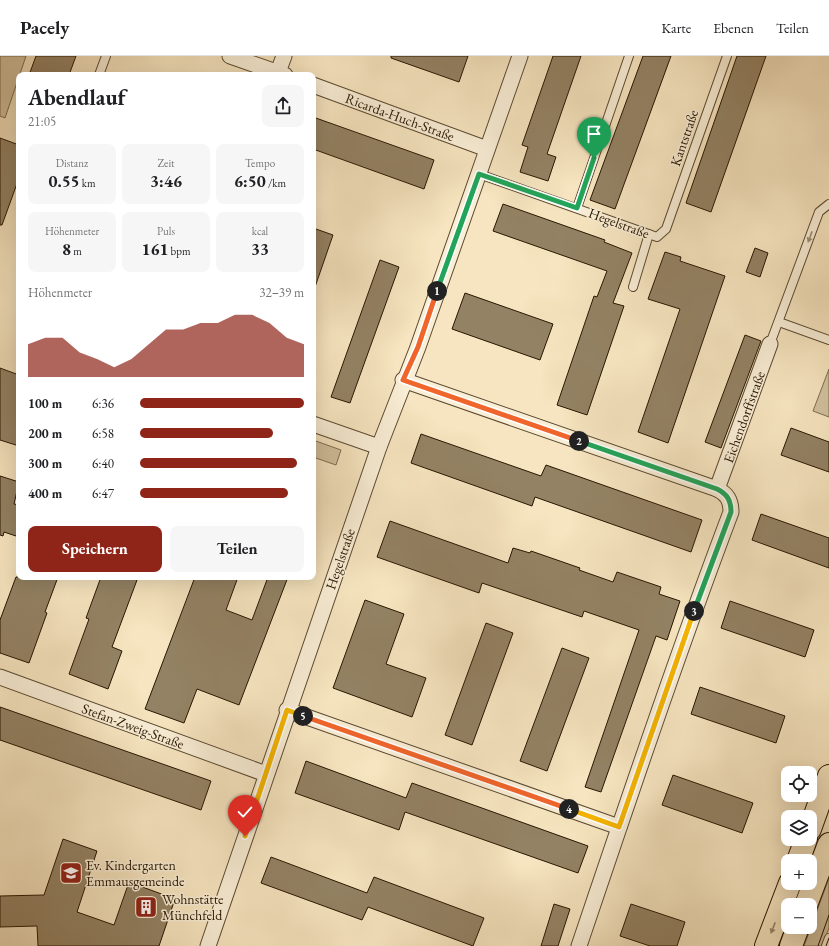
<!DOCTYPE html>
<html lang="de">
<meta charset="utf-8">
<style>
:root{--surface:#fff;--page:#f6f6f6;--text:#202124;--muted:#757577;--line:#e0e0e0;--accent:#8f2418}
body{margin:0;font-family:"EB Garamond",serif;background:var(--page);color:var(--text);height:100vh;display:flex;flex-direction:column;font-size:15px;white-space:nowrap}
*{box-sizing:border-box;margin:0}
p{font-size:13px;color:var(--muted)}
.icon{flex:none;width:22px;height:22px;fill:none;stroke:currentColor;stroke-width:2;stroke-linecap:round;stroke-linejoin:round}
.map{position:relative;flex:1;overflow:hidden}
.sheet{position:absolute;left:16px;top:16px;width:300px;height:508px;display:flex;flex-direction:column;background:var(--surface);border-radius:8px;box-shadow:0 4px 16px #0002}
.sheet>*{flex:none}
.fabs{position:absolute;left:781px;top:710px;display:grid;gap:8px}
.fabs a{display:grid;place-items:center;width:36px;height:36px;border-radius:8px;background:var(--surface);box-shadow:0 4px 16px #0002;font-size:20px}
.pin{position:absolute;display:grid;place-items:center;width:34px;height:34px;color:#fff;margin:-41px -17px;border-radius:50% 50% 50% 0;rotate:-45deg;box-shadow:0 0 4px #0007}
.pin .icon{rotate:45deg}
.km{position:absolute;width:20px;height:20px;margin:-10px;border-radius:50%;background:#222;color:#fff;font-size:11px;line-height:20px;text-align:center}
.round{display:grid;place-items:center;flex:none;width:42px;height:42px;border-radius:8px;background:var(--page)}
.summary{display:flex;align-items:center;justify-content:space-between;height:68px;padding:0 12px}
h1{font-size:22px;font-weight:700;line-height:30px}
.figures{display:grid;grid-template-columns:repeat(3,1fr);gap:6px;height:68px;padding:4px 12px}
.figures div{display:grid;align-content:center;border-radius:8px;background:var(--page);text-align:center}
.figures b{font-size:17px;font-weight:700}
.figures small{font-size:11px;font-weight:400}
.figures p{font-size:11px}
.chart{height:112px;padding:8px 12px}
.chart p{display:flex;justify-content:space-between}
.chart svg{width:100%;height:72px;margin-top:4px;fill:var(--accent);opacity:.7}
.button{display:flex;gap:8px;margin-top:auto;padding:8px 12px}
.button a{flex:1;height:46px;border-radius:8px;background:var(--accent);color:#fff;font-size:16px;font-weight:700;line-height:46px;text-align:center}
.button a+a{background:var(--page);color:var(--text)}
ul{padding:0 12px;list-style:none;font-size:13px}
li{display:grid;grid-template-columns:64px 48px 1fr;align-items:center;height:30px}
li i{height:10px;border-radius:5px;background:var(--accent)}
header{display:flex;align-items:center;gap:24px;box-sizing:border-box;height:56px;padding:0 20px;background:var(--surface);border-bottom:1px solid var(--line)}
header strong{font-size:19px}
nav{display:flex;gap:22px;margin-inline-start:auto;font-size:14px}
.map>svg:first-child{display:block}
.green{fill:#d3c29f;stroke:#7e6c50}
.building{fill:#938264;stroke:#281600}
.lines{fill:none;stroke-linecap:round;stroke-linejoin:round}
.service-casing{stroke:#5c4a30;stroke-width:10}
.minor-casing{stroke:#5c4a30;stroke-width:17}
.trunk-casing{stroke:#281600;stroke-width:24}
.service{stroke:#f9eed6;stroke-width:8}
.minor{stroke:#f9eed6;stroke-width:15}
.trunk{stroke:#f6e5c0;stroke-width:22}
.tram{stroke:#281600;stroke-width:1}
.oneway{fill:#9b8d76}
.oneway2{fill:#99886a}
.split-1-casing{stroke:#fff;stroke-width:8}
.split-2-casing{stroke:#fff;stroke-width:8}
.split-3-casing{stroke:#fff;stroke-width:8}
.split-4-casing{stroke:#fff;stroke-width:8}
.split-5-casing{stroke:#fff;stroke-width:8}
.split-6-casing{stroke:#fff;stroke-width:8}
.split-1{stroke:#22a559;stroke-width:5}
.split-2{stroke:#f0652b;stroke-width:5}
.split-3{stroke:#22a559;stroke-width:5}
.split-4{stroke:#f5b400;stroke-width:5}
.split-5{stroke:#f0652b;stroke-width:5}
.split-6{stroke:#f5b400;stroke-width:5}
.labels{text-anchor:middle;stroke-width:3;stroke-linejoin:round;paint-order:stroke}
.street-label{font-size:14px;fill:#281600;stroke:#f9eed6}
.poi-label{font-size:14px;fill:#281600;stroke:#f9eed6;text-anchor:start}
</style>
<header>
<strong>Pacely</strong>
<nav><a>Karte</a><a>Ebenen</a><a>Teilen</a></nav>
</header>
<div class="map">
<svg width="829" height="890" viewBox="0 0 829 890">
<rect width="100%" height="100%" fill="#f6e5c0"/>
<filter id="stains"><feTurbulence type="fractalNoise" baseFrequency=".005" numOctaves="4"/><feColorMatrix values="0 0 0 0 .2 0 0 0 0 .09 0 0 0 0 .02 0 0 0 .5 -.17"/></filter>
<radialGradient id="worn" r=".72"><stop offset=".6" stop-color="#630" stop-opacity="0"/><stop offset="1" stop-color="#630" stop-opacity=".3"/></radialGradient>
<!-- green -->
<g class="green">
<path d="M0 0H26L5 62 0 60Z"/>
<path d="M829 313V361L813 355Z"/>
<path d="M313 384 341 394 336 409 313 401Z"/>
<path d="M829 822V872L822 890H804Z"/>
</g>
<!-- building -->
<g class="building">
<path d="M36 0H76L69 19H29Z"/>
<path d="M391 0H468L459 26 391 2Z"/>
<path d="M553 0H581L547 98 556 101 548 125 520 116 528 91 522 89Z"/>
<path d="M643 0H671L615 153 590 144Z"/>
<path d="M737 0H766L711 156 686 147Z"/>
<path d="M313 61 434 104 424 133 313 93Z"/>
<path d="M0 82 19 89V122L2 169H0Z"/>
<path d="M503 148 605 184 604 186 632 197 613 247 624 250 587 359 557 349 594 240 597 241 607 215 493 175Z"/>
<path d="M313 172 333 179 315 231 313 230Z"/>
<path d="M755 192 768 197 760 221 746 216Z"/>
<path d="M665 196 681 201 680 205 725 220 668 387 638 376 680 253 648 243Z"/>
<path d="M380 204 399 211 350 347 331 341Z"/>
<path d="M465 237 553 268 540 304 452 273Z"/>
<path d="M745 279 761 285 721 392 705 386Z"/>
<path d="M0 312 19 319V390L0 384Z"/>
<path d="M791 372 829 386V416L781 399Z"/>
<path d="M421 378 541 420 546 409 702 464 691 496 535 441 532 450 411 407Z"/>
<path d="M0 420 19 426 14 448 19 449V481L4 476 3 480 0 479Z"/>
<path d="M761 458 829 482V512L752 484Z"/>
<path d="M390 465 508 507 513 492 530 497 531 495 580 512 579 514 613 526 617 516 661 531 659 538 680 545 667 584 656 580 601 736 585 731 639 574 584 555 582 561 482 527 479 537 377 501Z"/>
<path d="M16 521H58L45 556 47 557 29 607 0 597V564Z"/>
<path d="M101 521H128L137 524 112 591 122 595 108 633 69 618 89 563 86 562Z"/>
<path d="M195 521H238L226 554 252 564 268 521H288L239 649 197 633 184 667 145 653Z"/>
<path d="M365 544 404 558 386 608 426 622 412 661 333 632Z"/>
<path d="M730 545 814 574 805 601 721 572Z"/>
<path d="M486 567 513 577 472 689 445 679Z"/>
<path d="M562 592 589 602 547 715 520 705Z"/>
<path d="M700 631 785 660 776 687 691 658Z"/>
<path d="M0 651 211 725 201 754 0 684Z"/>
<path d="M306 705 406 742 412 727 588 790 578 817 405 756 399 774 295 737Z"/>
<path d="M673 719 753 747 742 777 662 749Z"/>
<path d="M63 783 97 795 77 856 114 869 129 826 175 843 159 890H38L37 870 0 871V840L44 839Z"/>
<path d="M271 801 367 837 374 821 484 862 473 890 368 851 362 864 261 827Z"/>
<path d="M554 848 570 853 558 890H541Z"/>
<path d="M631 848 685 866 677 890H650L620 880Z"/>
</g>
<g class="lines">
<!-- service casing -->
<g class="service-casing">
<g id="service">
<path d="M99 19 106 0"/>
<path d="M479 118 657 181 666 173 727 0"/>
<path d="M577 152 629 0"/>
<path d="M633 231 649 178"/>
<path d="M779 266 829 284"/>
<path d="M770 288 819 156 829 148"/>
<path d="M826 890 829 882"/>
</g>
</g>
<!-- minor casing -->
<g class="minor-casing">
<g id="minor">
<path d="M230 0 285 19"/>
<path d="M278 16 284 0"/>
<path d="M313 29 487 93"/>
<path d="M403 324 717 433C727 438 731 444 731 456 677 599 628 745 579 890"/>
<path d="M313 368 379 391"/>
<path d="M717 433 770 288"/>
<path d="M0 621 266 718"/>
<path d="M287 654 619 771"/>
<path d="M208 890 379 391 418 291 520 0"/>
</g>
</g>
<!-- trunk casing -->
<g class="trunk-casing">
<g id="trunk">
<path d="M810 773 829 720"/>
<path d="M798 805 806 783"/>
<path d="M806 849 829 788"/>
<path d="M766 890 790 827"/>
<path d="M791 890 798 871"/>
</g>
</g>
<!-- service -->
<use href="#service" class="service"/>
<!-- minor -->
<use href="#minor" class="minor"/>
<!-- trunk -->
<use href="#trunk" class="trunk"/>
<!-- tram -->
<g class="tram">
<path d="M818 890 829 859"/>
<path d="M826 890 829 882"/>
</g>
</g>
<!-- one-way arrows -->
<defs><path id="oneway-solid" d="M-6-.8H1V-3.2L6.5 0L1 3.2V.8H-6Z"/></defs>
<use class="oneway" href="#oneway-solid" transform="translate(810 181) rotate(110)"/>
<use class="oneway2" href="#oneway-solid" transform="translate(773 872) rotate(111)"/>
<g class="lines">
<!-- split-1 casing -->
<g class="split-1-casing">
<path id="split-1" d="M437 235 479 118 577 152 594 102"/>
</g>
<!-- split-2 casing -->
<g class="split-2-casing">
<path id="split-2" d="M437 235 418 291 403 324 579 385"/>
</g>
<!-- split-3 casing -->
<g class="split-3-casing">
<path id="split-3" d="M579 385 717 433C727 438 731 444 731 456L694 555"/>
</g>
<!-- split-4 casing -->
<g class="split-4-casing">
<path id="split-4" d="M569 753 619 771 694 555"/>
</g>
<!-- split-5 casing -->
<g class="split-5-casing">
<path id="split-5" d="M303 660 569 753"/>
</g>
<!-- split-6 casing -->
<g class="split-6-casing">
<path id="split-6" d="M245 780 287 654 303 660"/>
</g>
<!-- split-1 -->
<use href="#split-1" class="split-1"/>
<!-- split-2 -->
<use href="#split-2" class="split-2"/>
<!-- split-3 -->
<use href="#split-3" class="split-3"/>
<!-- split-4 -->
<use href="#split-4" class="split-4"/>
<!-- split-5 -->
<use href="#split-5" class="split-5"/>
<!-- split-6 -->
<use href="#split-6" class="split-6"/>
</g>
<!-- icons -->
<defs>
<g id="school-square" transform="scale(1.15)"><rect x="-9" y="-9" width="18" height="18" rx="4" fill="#8f2418" stroke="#f9eed6"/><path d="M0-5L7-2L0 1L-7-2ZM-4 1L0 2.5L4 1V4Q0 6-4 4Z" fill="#fff"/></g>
<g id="building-square" transform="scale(1.15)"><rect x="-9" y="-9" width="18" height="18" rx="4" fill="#8f2418" stroke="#f9eed6"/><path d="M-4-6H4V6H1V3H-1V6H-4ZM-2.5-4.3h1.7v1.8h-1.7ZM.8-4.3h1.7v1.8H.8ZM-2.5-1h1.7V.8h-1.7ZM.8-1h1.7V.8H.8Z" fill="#fff"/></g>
</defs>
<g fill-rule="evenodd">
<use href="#school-square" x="71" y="817"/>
<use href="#building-square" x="146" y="851"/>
</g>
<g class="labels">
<!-- street labels -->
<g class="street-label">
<text transform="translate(400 61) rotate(20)" y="5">Ricarda-Huch-Straße</text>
<text transform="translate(684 82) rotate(-71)" y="5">Kantstraße</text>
<text transform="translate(619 167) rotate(20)" y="5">Hegelstraße</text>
<text transform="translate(744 361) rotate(-70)" y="5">Eichendorffstraße</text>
<text transform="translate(340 503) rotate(-71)" y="5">Hegelstraße</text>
<text transform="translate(133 670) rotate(20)" y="5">Stefan-Zweig-Straße</text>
</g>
<!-- poi labels -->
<g class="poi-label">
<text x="86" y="814">Ev. Kindergarten<tspan x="86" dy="16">Emmausgemeinde</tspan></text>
<text x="162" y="848">Wohnstätte<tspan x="162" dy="16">Münchfeld</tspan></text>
</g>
</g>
<rect width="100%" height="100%" filter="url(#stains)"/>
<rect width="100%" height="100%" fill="url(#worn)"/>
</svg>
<div class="fabs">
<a><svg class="icon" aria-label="locate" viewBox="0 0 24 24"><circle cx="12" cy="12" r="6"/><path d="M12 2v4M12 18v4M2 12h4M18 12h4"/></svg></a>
<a><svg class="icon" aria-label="layers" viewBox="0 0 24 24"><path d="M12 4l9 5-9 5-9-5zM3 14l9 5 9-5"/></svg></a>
<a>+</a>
<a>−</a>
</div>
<div class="pin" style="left:594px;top:102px;background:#1e9e55"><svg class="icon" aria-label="arrive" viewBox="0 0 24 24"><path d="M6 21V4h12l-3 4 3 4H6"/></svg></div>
<div class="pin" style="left:245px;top:780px;background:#d93025"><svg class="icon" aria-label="check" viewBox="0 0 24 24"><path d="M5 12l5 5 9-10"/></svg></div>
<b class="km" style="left:437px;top:235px">1</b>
<b class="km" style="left:579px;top:385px">2</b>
<b class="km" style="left:694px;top:555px">3</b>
<b class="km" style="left:569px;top:753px">4</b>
<b class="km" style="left:303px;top:660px">5</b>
<section class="sheet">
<div class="summary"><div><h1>Abendlauf</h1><p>21:05</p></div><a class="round"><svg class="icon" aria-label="share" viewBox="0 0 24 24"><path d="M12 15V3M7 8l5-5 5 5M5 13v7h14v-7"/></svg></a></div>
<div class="figures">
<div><p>Distanz</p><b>0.55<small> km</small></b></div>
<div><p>Zeit</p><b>3:46</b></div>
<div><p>Tempo</p><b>6:50<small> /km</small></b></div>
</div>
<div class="figures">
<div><p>Höhenmeter</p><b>8<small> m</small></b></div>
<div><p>Puls</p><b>161<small> bpm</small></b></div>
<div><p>kcal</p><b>33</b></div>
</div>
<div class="chart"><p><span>Höhenmeter</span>32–39 m</p>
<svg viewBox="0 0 160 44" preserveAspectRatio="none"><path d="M0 44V24L10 20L20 20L30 29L40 33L50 38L60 33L70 24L80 15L90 15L100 11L110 11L120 6L130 6L140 11L150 20L160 24V44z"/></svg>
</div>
<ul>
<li><b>100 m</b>6:36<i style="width:100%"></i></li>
<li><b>200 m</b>6:58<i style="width:81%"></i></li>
<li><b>300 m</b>6:40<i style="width:96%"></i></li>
<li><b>400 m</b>6:47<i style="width:90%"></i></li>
</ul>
<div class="button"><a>Speichern</a><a>Teilen</a></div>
</section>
</div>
